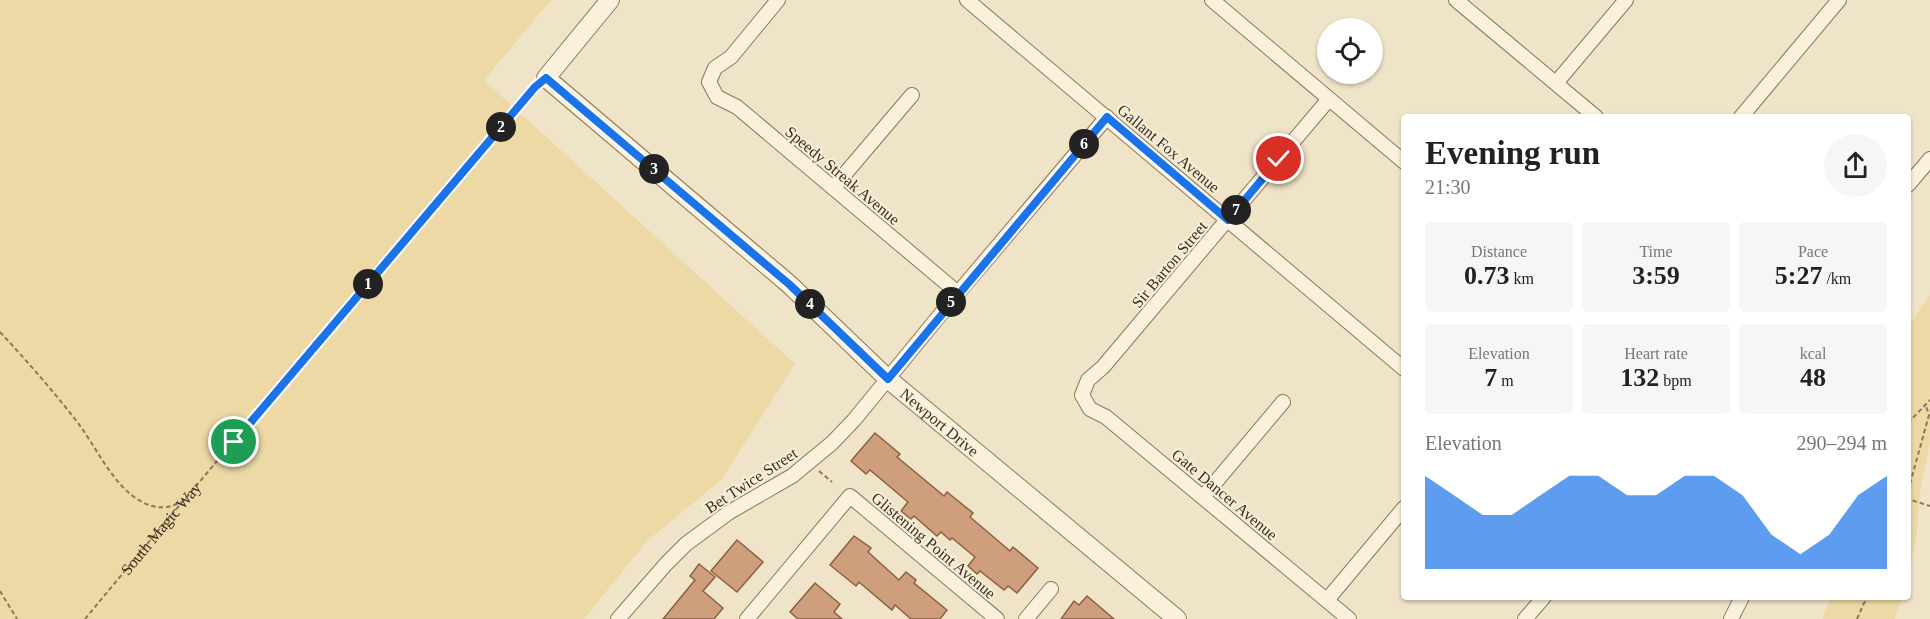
<!DOCTYPE html>
<meta charset="utf-8">
<style>
:root{--surface:#fff;--page:#f6f6f6;--text:#222;--muted:#767676;--accent:#1a73e8}
body{margin:0;font-family:Georgia,serif;background:var(--page);color:var(--text);height:100vh;display:flex;flex-direction:column;font-size:22px;white-space:nowrap}
*{box-sizing:border-box;margin:0}
p{font-size:20px;color:var(--muted)}
.icon{flex:none;width:33px;height:33px;fill:none;stroke:currentColor;stroke-width:2;stroke-linecap:round;stroke-linejoin:round}
.map{position:relative;flex:1;overflow:hidden}
.details{position:absolute;left:1401px;top:114px;width:510px;height:486px;display:flex;flex-direction:column;background:var(--surface);border-radius:6px;box-shadow:0 2px 4px #0004}
.details>*{flex:none}
.controls{position:absolute;left:1317px;top:18px;display:grid;gap:12px}
.controls a{display:grid;place-items:center;width:66px;height:66px;border-radius:50%;background:var(--surface);box-shadow:0 2px 4px #0004;font-size:30px}
.pin{position:absolute;display:grid;place-items:center;width:51px;height:51px;color:#fff;margin:-26px;border:3px solid #fff;border-radius:50%;box-shadow:0 2px 6px #0007}
.km{position:absolute;width:30px;height:30px;margin:-15px;border-radius:50%;background:#222;color:#fff;font-size:16px;line-height:30px;text-align:center}
.round{display:grid;place-items:center;flex:none;width:63px;height:63px;border-radius:32px;background:var(--page)}
.summary{display:flex;align-items:center;justify-content:space-between;height:102px;padding:0 24px}
h1{font-size:33px;font-weight:700;line-height:45px}
.figures{display:grid;grid-template-columns:repeat(3,1fr);gap:9px;height:102px;padding:6px 24px}
.figures div{display:grid;align-content:center;border-radius:6px;background:var(--page);text-align:center}
.figures b{font-size:26px;font-weight:700}
.figures small{font-size:16px;font-weight:400}
.figures p{font-size:16px}
.chart{height:168px;padding:12px 24px}
.chart p{display:flex;justify-content:space-between}
.chart svg{width:100%;height:108px;margin-top:6px;fill:var(--accent);opacity:.7}
.map>svg:first-child{display:block}
.sand{fill:#ecd9a5}
.building{fill:#cf9f7d;stroke:#8d5f41;stroke-width:1.5}
.lines{fill:none;stroke-linecap:round;stroke-linejoin:round}
.minor-casing{stroke:#8d765c;stroke-width:16}
.tertiary-casing{stroke:#8d765c;stroke-width:20}
.path{stroke:#8d765c;stroke-width:2;stroke-dasharray:4.5 3;stroke-linecap:butt}
.minor{stroke:#faf1dc;stroke-width:14}
.tertiary{stroke:#faf1dc;stroke-width:18}
.route-casing{stroke:#fff;stroke-width:12}
.route{stroke:#1a73e8;stroke-width:8}
.labels{text-anchor:middle;stroke-width:4.5;stroke-linejoin:round;paint-order:stroke}
.street-label{font-size:16px;fill:#3d2e20;stroke:#f7eed8}
</style>
<div class="map">
<svg width="1930" height="619" viewBox="0 0 1930 619">
<rect width="100%" height="100%" fill="#f0e4c8"/>
<!-- sand -->
<g class="sand">
<path d="M0 0H551L484 80 795 364 722 479 647 541 584 619H0Z"/>
<path d="M1930 295V444L1920 491 1917 534 1908 576V327Z"/>
<path d="M1830 597H1902L1895 619H1823Z"/>
</g>
<!-- building -->
<g class="building">
<path d="M875 433 900 454 897 457 944 496 947 492 973 513 970 517 1010 551 1013 547 1038 568 1017 593 1008 586 1004 590 980 571 977 574 968 566 975 557 952 538 950 540 941 532 937 536 914 516 911 519 901 511 908 502 870 470 866 474 851 461Z"/>
<path d="M854 536 871 548 868 552 899 580 906 572 916 580 914 583 947 610 940 619H911L895 605 892 610 859 582 856 586 830 565Z"/>
<path d="M737 540 763 562 737 592 711 571Z"/>
<path d="M699 564 715 577 703 591 723 608 714 619H663L695 580 690 576Z"/>
<path d="M815 583 840 604 834 612 842 619H798L790 612Z"/>
<path d="M1087 596 1114 619H1061L1074 601 1079 605Z"/>
</g>
<g class="lines">
<!-- minor casing -->
<g class="minor-casing">
<g id="minor">
<path d="M778 0 731 57 715 68 709 82 717 97 737 107 958 293"/>
<path d="M967 0 1404 369"/>
<path d="M1212 0 1404 162"/>
<path d="M1456 0 1596 117"/>
<path d="M1556 83 1626 0"/>
<path d="M1329 99 1103 367 1088 380 1082 395 1090 409 1106 417 1349 619"/>
<path d="M1741 117 1839 0"/>
<path d="M1908 185 1930 159"/>
<path d="M833 188 912 95"/>
<path d="M1203 497 1283 402"/>
<path d="M1327 600 1404 508"/>
<path d="M618 619 666 564 686 544 728 513 792 476 832 443 854 420 958 293 1107 117"/>
<path d="M747 619 850 496 997 619"/>
<path d="M1026 619 1051 589"/>
<path d="M1525 619 1544 597"/>
<path d="M1731 619 1742 597"/>
</g>
</g>
<!-- tertiary casing -->
<g class="tertiary-casing">
<g id="tertiary">
<path id="s2" d="M610 0 546 78 790 285 888 379 1177 619"/>
</g>
</g>
<!-- path -->
<g class="path">
<path d="M0 332C27 361 54 392 78 423 96 447 110 479 134 497 150 508 164 511 181 502"/>
<path d="M1908 423 1930 400"/>
<path d="M819 471 832 482"/>
<path d="M1908 491 1929 415 1926 406"/>
<path d="M1908 495 1911 500 1930 506"/>
<path d="M0 591 17 619"/>
<path id="s1" d="M85 619 162 526 534 88"/>
<path d="M1857 619 1864 603 1870 597"/>
</g>
<!-- minor -->
<use href="#minor" class="minor"/>
<!-- tertiary -->
<use href="#tertiary" class="tertiary"/>
</g>
<g class="lines">
<!-- route casing -->
<g class="route-casing">
<path id="route" d="M234 442 535 87 546 78 790 285 888 379 1107 117 1228 220 1279 159"/>
</g>
<!-- route -->
<use href="#route" class="route"/>
</g>
<g class="labels">
<!-- street labels -->
<g class="street-label">
<text transform="translate(1169 148) rotate(40)" y="6">Gallant Fox Avenue</text>
<text transform="translate(843 175) rotate(40)" y="6">Speedy Streak Avenue</text>
<text transform="translate(1169 264) rotate(-50)" y="6">Sir Barton Street</text>
<text dy="6" stroke="none"><textPath href="#s2" startOffset="624">Newport Drive</textPath></text>
<text transform="translate(751 480) rotate(-33)" y="6">Bet Twice Street</text>
<text transform="translate(1225 494) rotate(40)" y="6">Gate Dancer Avenue</text>
<text dy="6" stroke="none"><textPath href="#s1" startOffset="118">South Magic Way</textPath></text>
<text transform="translate(934 545) rotate(40)" y="6">Glistening Point Avenue</text>
</g>
</g>
</svg>
<div class="controls">
<a><svg class="icon" aria-label="locate" viewBox="0 0 24 24"><circle cx="12" cy="12" r="6"/><path d="M12 2v4M12 18v4M2 12h4M18 12h4"/></svg></a>
</div>
<div class="pin" style="left:234px;top:442px;background:#1e9e55"><svg class="icon" aria-label="arrive" viewBox="0 0 24 24"><path d="M6 21V4h12l-3 4 3 4H6"/></svg></div>
<div class="pin" style="left:1279px;top:159px;background:#d93025"><svg class="icon" aria-label="check" viewBox="0 0 24 24"><path d="M5 12l5 5 9-10"/></svg></div>
<b class="km" style="left:368px;top:284px">1</b>
<b class="km" style="left:501px;top:127px">2</b>
<b class="km" style="left:654px;top:169px">3</b>
<b class="km" style="left:810px;top:304px">4</b>
<b class="km" style="left:951px;top:302px">5</b>
<b class="km" style="left:1084px;top:144px">6</b>
<b class="km" style="left:1236px;top:210px">7</b>
<section class="details">
<div class="summary"><div><h1>Evening run</h1><p>21:30</p></div><a class="round"><svg class="icon" aria-label="share" viewBox="0 0 24 24"><path d="M12 15V3M7 8l5-5 5 5M5 13v7h14v-7"/></svg></a></div>
<div class="figures">
<div><p>Distance</p><b>0.73<small> km</small></b></div>
<div><p>Time</p><b>3:59</b></div>
<div><p>Pace</p><b>5:27<small> /km</small></b></div>
</div>
<div class="figures">
<div><p>Elevation</p><b>7<small> m</small></b></div>
<div><p>Heart rate</p><b>132<small> bpm</small></b></div>
<div><p>kcal</p><b>48</b></div>
</div>
<div class="chart"><p><span>Elevation</span>290–294 m</p>
<svg viewBox="0 0 160 44" preserveAspectRatio="none"><path d="M0 44V6L10 14L20 22L30 22L40 14L50 6L60 6L70 14L80 14L90 6L100 6L110 14L120 30L130 38L140 30L150 14L160 6V44z"/></svg>
</div>
</section>
</div>
